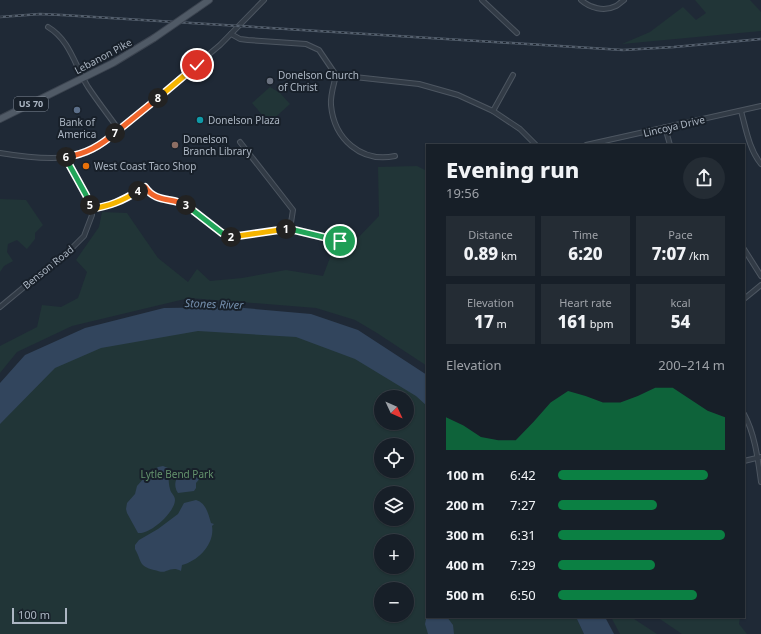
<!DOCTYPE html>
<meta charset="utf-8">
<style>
:root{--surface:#171f28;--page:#242c34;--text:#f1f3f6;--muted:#9ea2a8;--line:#363d45;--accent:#0b8043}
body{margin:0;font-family:"Noto Sans",sans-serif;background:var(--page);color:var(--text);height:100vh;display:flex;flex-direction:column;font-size:15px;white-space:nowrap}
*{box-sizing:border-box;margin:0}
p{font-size:13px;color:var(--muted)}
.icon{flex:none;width:22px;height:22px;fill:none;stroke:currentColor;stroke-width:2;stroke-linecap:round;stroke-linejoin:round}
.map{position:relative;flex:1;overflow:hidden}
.drawer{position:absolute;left:426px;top:144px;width:319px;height:474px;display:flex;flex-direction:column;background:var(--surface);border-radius:0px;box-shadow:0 1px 3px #0004,0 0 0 1px var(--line)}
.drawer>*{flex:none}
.needle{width:26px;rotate:134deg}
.controls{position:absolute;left:374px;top:390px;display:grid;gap:8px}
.controls a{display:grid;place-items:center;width:40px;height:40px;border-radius:50%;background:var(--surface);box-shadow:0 1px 3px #0004,0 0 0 1px var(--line);font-size:20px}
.scale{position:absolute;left:12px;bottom:10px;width:55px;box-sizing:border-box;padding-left:4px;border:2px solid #acb6c3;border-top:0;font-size:11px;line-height:14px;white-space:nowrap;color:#acb6c3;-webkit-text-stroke:3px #18202a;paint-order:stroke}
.pin{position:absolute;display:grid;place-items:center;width:34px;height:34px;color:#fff;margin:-17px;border:2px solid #fff;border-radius:50%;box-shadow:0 1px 4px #0007}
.km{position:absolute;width:20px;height:20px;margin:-10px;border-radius:50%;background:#222;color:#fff;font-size:11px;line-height:20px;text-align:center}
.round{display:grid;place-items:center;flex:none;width:42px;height:42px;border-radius:21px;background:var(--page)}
.overview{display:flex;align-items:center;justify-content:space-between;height:68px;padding:0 20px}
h1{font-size:22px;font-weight:800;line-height:30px}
.figures{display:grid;grid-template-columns:repeat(3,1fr);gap:6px;height:68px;padding:4px 20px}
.figures div{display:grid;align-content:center;border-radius:0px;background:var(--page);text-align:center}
.figures b{font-size:17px;font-weight:800}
.figures small{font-size:11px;font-weight:400}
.figures p{font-size:11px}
.chart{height:112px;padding:8px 20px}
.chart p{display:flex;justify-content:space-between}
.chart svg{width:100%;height:72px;margin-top:4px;fill:var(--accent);opacity:.7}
ul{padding:0 20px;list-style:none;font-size:13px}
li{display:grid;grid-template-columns:64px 48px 1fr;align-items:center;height:30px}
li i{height:10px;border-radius:5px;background:var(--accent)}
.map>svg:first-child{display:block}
.green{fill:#213537;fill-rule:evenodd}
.water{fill:#32455d}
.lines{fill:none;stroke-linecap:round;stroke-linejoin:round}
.minor-casing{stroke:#4d5661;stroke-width:6}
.primary-casing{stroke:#3c4450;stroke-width:8}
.minor{stroke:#323b46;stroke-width:4}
.primary{stroke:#505a66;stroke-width:6}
.rail-casing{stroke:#545f6d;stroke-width:2.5}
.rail{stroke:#18202a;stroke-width:1;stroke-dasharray:3;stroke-linecap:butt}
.primary-bridge-casing{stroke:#3c4450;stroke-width:8;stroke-linecap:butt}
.primary-bridge{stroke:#505a66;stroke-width:6}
.split-1-casing{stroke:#fff;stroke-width:8}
.split-2-casing{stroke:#fff;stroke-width:8}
.split-3-casing{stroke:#fff;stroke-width:8}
.split-4-casing{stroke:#fff;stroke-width:8}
.split-5-casing{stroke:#fff;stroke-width:8}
.split-6-casing{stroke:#fff;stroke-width:8}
.split-7-casing{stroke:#fff;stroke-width:8}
.split-8-casing{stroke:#fff;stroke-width:8}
.split-9-casing{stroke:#fff;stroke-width:8}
.split-1{stroke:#22a559;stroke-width:5}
.split-2{stroke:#f5b400;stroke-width:5}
.split-3{stroke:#22a559;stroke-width:5}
.split-4{stroke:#f0652b;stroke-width:5}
.split-5{stroke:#f5b400;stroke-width:5}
.split-6{stroke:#22a559;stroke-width:5}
.split-7{stroke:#f0652b;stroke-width:5}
.split-8{stroke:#f0652b;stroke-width:5}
.split-9{stroke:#f5b400;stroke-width:5}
.worship-dot{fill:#6b7280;stroke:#18202a;stroke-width:1.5}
.service-dot{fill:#5c6f8a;stroke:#18202a;stroke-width:1.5}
.culture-dot{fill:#0f9aa8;stroke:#18202a;stroke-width:1.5}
.education-dot{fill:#8d6e63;stroke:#18202a;stroke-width:1.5}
.food-dot{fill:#e8710a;stroke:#18202a;stroke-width:1.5}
.labels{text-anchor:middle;stroke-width:4;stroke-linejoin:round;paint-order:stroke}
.shield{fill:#18202a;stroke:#808995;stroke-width:1}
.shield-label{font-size:9px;font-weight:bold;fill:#acb6c3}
.street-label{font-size:10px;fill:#acb6c3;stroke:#18202a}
.poi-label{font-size:10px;fill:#acb6c3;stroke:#18202a;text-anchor:start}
.park-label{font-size:10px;fill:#64936d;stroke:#18202a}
.water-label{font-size:11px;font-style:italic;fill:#748eac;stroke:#18202a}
</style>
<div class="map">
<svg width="761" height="634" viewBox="0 0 761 634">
<rect width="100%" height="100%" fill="#1f2936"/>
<!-- green -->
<g class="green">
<path d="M695 0H750L761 12V31L622 44 650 32 683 7 696 20 706 13Z"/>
<path d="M270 87 280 93 290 104 269 123 252 103Z"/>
<path d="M417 166 427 171V366L377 333 355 320 316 308 189 298 72 326 17 352 0 373V346L37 327 42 305 61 307 78 298 87 272 76 260 99 227 102 212 127 213 158 258 188 282 197 269 210 281 242 278 286 270 323 276 331 255 355 241 379 216 378 167Z"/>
<path d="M0 199 26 200 43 225 35 233V239L27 249 17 240 8 244 7 252 13 261 4 266 0 272Z"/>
<path d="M280 318 427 393V617H576L584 634H0V388L74 336ZM381 397H407V423H381ZM381 445H407V471H381ZM381 493H407V519H381ZM381 541H407V567H381ZM381 589H407V615H381Z"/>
<path d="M611 617H631L657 634H620Z"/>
<path d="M657 617H740L739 624 747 634H682Z"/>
</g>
<!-- water -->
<g class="water">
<path d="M233 307 311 314 358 330 427 375V406L416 396 355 359 296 337 198 331 101 348 55 368 0 424V383L25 355 85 328 164 308Z"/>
<path d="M163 466 168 468C169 474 168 482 170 489 171 494 175 495 175 500 175 512 150 535 138 533L127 513 126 509 127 503 135 494 137 486 144 478 148 476 150 473 158 467Z"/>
<path d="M183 472 189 473 193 478 201 477 196 483V488L194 491 178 493C173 486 175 476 183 472Z"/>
<path d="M196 500C206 503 208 513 211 523L214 524 212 526C215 544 198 561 182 565L181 571C175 568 172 569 166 571 162 573 159 571 154 570 138 566 142 561 135 549V545L139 540 158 529 178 514 184 503Z"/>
<path d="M427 614V617H447L453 625 454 634H428L425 624Z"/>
<path d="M576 617H605L614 634H584Z"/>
</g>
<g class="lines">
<!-- minor casing -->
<g class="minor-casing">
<g id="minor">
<path d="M482 0 517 33"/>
<path d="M581 0C590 8 604 12 616 6 618 5 621 2 624 0"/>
<path d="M48 27C70 40 75 66 88 87 98 102 109 116 119 130"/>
<path d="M231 34 240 39 248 40 306 44 319 50 336 75 419 84 458 95 493 111 520 129 536 145"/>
<path d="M336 75C334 84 330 96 331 105 334 139 361 163 395 156"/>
<path d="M493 111 513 75"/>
<path d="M741 111C746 129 749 149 761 164"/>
<path d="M665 127 670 145"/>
<path d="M240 142 293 210 290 229"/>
<path d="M586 145 761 106"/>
<path d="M0 153C24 157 63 162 86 153 94 150 102 144 109 138L220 45 264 0"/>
<path d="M91 209 114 204 145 187C157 205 170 195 185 204 201 214 213 230 230 237L290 229 340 241"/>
<path d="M744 249 761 276"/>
<path d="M744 299 761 285"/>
<path d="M0 307 41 273 63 257 84 236 92 215 89 202 65 157"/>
<path d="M744 414C755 434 758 460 761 482"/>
<path d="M744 461 761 457"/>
</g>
</g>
<!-- primary casing -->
<g class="primary-casing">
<g id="primary">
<path d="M196 9 209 0"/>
<path d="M0 119 113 63 154 38"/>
</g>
</g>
<!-- minor -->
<use href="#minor" class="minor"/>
<!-- primary -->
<use href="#primary" class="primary"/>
<!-- rail casing -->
<g class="rail-casing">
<path id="rail" d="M0 17 40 14 62 15 623 50 674 47 761 39"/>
</g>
<!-- rail -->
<use href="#rail" class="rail"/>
<!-- primary-bridge casing -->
<g class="primary-bridge-casing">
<path id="primary-bridge" d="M154 38 196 9"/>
</g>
<!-- primary-bridge -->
<use href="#primary-bridge" class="primary-bridge"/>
</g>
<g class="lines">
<!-- split-1 casing -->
<g class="split-1-casing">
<path id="split-1" d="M286 229H290L340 241"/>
</g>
<!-- split-2 casing -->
<g class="split-2-casing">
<path id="split-2" d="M231 237 286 229"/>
</g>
<!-- split-3 casing -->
<g class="split-3-casing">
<path id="split-3" d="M186 205 222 233 231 237"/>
</g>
<!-- split-4 casing -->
<g class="split-4-casing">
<path id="split-4" d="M138 191 145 187C156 203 170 197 186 205"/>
</g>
<!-- split-5 casing -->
<g class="split-5-casing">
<path id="split-5" d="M90 205 91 209C110 206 122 201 138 191"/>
</g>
<!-- split-6 casing -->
<g class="split-6-casing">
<path id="split-6" d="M66 157H65L86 195 90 205"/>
</g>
<!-- split-7 casing -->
<g class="split-7-casing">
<path id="split-7" d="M66 157C86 154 100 146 115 133"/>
</g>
<!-- split-8 casing -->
<g class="split-8-casing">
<path id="split-8" d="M115 133 158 98"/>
</g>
<!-- split-9 casing -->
<g class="split-9-casing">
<path id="split-9" d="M158 98 197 65"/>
</g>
<!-- split-1 -->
<use href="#split-1" class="split-1"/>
<!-- split-2 -->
<use href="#split-2" class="split-2"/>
<!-- split-3 -->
<use href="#split-3" class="split-3"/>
<!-- split-4 -->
<use href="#split-4" class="split-4"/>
<!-- split-5 -->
<use href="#split-5" class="split-5"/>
<!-- split-6 -->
<use href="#split-6" class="split-6"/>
<!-- split-7 -->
<use href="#split-7" class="split-7"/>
<!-- split-8 -->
<use href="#split-8" class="split-8"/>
<!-- split-9 -->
<use href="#split-9" class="split-9"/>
</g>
<!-- markers -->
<circle class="worship-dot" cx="270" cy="81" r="4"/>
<circle class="service-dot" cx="77" cy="110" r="4"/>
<circle class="culture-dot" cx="200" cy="120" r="4"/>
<circle class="education-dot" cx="175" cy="145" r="4"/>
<circle class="food-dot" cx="86" cy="166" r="4"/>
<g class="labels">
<!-- shield labels -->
<rect class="shield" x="14" y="97" width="34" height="14" rx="3"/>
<g class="shield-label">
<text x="31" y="107">US 70</text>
</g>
<!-- street labels -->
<g class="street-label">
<text transform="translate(103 56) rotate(-28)" y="4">Lebanon Pike</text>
<text transform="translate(674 126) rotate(-13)" y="4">Lincoya Drive</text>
<text transform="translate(48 267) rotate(-39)" y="4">Benson Road</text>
</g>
<!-- poi labels -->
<g class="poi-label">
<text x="278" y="79">Donelson Church<tspan x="278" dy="12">of Christ</tspan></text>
<text x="208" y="124">Donelson Plaza</text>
<text x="77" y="126" text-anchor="middle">Bank of<tspan x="77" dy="12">America</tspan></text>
<text x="183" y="143">Donelson<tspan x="183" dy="12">Branch Library</tspan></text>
<text x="94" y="170">West Coast Taco Shop</text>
</g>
<!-- park labels -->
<g class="park-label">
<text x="177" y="478">Lytle Bend Park</text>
</g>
<!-- water labels -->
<g class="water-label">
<text transform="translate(214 304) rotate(2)" y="4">Stones River</text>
</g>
</g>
</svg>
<div class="controls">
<a><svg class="needle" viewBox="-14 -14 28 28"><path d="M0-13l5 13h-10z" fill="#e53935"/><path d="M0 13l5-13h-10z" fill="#9ea2a8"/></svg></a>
<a><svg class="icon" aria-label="locate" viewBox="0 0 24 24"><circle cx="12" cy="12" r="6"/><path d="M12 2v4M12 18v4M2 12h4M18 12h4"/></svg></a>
<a><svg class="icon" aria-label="layers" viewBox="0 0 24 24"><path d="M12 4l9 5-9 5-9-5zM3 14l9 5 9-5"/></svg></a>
<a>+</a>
<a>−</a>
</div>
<div class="scale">100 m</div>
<div class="pin" style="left:340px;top:241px;background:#1e9e55"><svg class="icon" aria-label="arrive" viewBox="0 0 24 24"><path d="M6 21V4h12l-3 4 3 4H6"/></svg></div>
<div class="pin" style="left:197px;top:65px;background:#d93025"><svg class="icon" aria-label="check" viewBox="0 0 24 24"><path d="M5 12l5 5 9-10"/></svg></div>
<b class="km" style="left:286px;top:229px">1</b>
<b class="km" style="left:231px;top:237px">2</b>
<b class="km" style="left:186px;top:205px">3</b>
<b class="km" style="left:138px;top:191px">4</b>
<b class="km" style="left:90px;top:205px">5</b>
<b class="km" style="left:66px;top:157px">6</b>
<b class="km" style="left:115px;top:133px">7</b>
<b class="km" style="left:158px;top:98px">8</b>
<section class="drawer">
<div class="overview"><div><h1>Evening run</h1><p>19:56</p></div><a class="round"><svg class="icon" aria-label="share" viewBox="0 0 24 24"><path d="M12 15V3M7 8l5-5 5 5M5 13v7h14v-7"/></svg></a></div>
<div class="figures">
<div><p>Distance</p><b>0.89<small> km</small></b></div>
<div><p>Time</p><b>6:20</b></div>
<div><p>Pace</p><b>7:07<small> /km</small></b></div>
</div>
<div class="figures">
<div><p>Elevation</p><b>17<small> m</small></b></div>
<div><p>Heart rate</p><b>161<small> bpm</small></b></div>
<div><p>kcal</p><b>54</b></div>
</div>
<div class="chart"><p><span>Elevation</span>200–214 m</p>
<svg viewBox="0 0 160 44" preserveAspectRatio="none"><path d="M0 44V24L10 29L20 36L30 38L40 38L50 27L60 15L70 8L80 11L90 15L100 15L110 11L120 6L130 6L140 13L150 20L160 24V44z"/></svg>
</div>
<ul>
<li><b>100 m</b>6:42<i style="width:90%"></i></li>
<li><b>200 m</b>7:27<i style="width:59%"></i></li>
<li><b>300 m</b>6:31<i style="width:100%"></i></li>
<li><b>400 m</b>7:29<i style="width:58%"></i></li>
<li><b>500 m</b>6:50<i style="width:83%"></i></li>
</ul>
</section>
</div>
